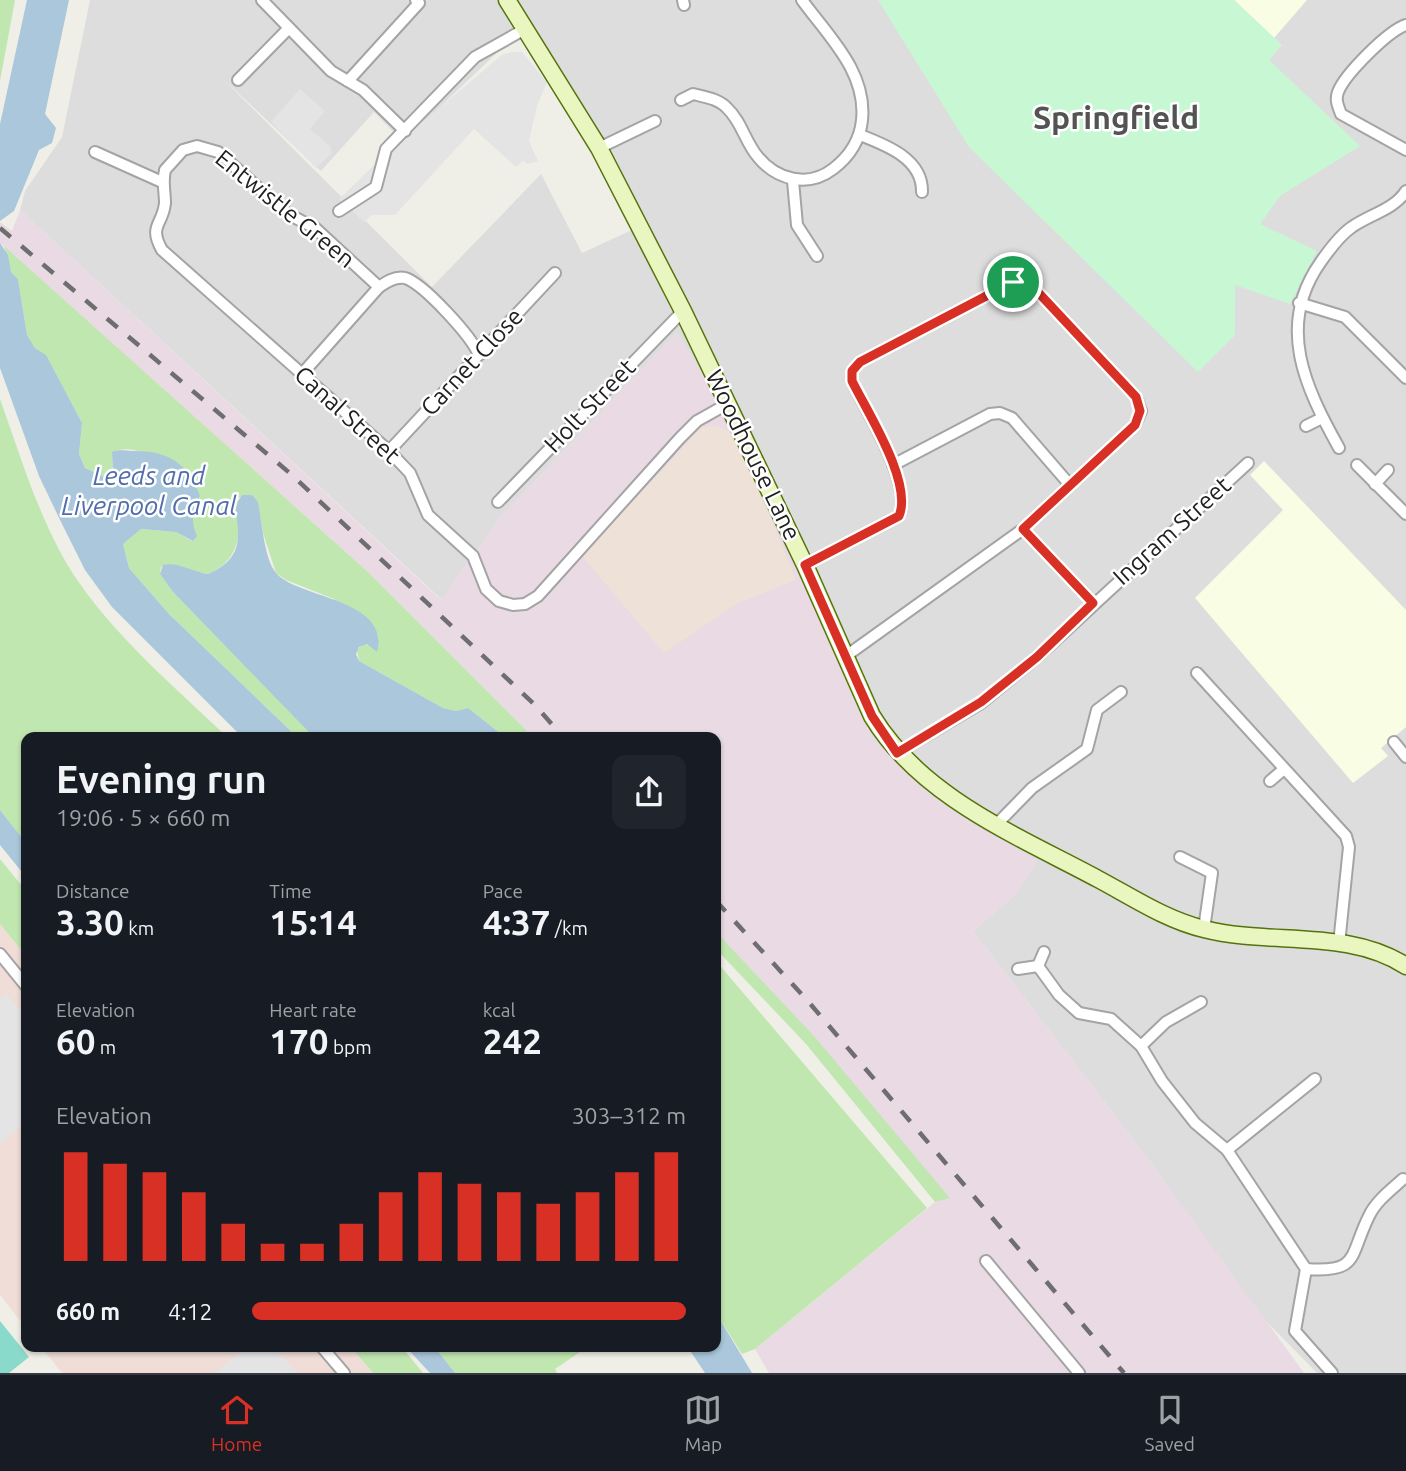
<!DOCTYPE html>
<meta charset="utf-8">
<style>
:root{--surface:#171b24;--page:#20242c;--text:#f1f3f6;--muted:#9ea1a6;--line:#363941;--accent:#d93025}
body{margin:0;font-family:Ubuntu,sans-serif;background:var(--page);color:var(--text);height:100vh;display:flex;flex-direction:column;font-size:26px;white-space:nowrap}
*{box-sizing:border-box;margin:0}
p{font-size:23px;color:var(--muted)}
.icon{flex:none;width:38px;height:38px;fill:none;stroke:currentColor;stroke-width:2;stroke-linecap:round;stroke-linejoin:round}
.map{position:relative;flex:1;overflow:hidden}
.drawer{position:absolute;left:21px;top:732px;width:700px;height:620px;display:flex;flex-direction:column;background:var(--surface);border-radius:14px;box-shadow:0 2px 5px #0004}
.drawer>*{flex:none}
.pin{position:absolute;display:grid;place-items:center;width:60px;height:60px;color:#fff;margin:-30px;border:4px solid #fff;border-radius:50%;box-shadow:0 2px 7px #0007}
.round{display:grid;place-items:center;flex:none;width:74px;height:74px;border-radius:14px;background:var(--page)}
.overview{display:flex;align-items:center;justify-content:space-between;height:119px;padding:0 35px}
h1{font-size:38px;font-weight:600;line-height:52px}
.figures{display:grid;grid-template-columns:repeat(3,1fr);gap:10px;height:119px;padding:7px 35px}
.figures div{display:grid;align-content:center}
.figures b{font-size:35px;font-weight:600}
.figures small{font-size:19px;font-weight:400}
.figures p{font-size:19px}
.chart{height:196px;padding:14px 35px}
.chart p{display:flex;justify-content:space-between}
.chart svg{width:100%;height:126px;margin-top:7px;stroke:var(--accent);stroke-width:6}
ul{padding:0 35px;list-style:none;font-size:23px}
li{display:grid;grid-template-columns:112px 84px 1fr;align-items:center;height:52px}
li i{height:18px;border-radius:9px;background:var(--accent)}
.dock{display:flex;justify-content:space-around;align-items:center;height:98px;border-top:2px solid var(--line);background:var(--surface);font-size:19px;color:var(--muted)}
.dock a{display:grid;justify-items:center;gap:4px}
.dock .current{color:var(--accent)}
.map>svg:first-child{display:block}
.residential{fill:#dedddd;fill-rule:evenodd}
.commercial{fill:#f0ddd8}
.industrial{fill:#e9dae3}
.education{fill:#f8fde3}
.military{fill:#ede1d8}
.grass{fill:#c1e7b1}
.park{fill:#c8f7d4}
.pitch{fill:#8adacb}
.parking{fill:#e4e4e4}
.water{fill:#aac7db}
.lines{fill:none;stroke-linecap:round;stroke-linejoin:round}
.minor-casing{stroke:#a4a4a4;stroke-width:14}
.secondary-casing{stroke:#54730c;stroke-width:19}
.minor{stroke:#fff;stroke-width:10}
.secondary{stroke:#e9f6bf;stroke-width:16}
.rail{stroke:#6e6e6e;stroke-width:4.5;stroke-dasharray:14 14;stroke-linecap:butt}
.route-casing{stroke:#fff;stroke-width:14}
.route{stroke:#d93025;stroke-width:9}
.labels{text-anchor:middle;stroke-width:5;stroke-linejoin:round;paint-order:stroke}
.street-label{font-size:24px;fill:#202020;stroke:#fff}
.water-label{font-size:26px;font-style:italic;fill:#516dab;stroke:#fff}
.district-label{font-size:32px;font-weight:bold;fill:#535353;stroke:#fff}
</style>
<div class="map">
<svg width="1406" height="1373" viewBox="0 0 1406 1373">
<rect width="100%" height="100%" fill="#f0efe7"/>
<!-- residential -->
<path class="residential" d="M90 0H1406V1373H1317L1260 1315 1149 1160 973 931 1014 896 1037 861 961 815 872 737 739 435 677 333 498 520 442 600 20 210 25 191 62 137ZM520 31 588 136 636 228 582 253 541 174 432 287 220 76 321 171 374 112 403 142Z"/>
<!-- commercial -->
<g class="commercial">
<path d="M0 924 26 956V1328L0 1295Z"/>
<path d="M40 1346H350L373 1373H62Z"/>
</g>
<!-- industrial -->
<path class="industrial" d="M20 210 441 600 498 520 677 333 739 435 872 737 961 815 1038 861 1014 896 973 931 1149 1160 1304 1373H769L755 1349 935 1202 949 1198 716 932V737H533L369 573 0 243V222L12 231Z"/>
<!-- education -->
<g class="education">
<path d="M1234 0H1307L1274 38Z"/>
<path d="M1264 461 1406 610V727L1381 748 1388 756 1353 783 1195 598 1283 510 1250 475Z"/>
</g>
<!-- military -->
<path class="military" d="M717 426 737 435 796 580 738 603 664 653 582 556 702 427Z"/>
<!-- grass -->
<g class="grass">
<path d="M0 0H15L0 81Z"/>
<path d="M4 246 369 573 533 737H505L468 708 456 711 443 708 359 661 357 650 363 644 371 645 377 651 378 635 334 599 286 580 276 573 263 533 258 502 247 495 238 498C240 530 243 559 208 574 191 571 177 563 161 567L160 574 173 592 315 737H297L169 614 129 568 123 544 141 529 176 532 192 541 193 511 200 496C175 476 145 439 112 452L113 472 109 479 85 468 79 454 82 423 46 356 35 348 27 335 18 279 11 272Z"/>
<path d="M0 399C22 460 42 530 80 584 121 642 176 688 227 737H26V843L0 810Z"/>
<path d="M0 859 26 891V956L0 924Z"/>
<path d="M716 932 814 1036 950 1198 935 1202 806 1044 716 949Z"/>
<path d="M716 961 927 1208 755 1349 742 1354 716 1313Z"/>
<path d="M350 1346H401L423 1373H373Z"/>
<path d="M434 1346H589L555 1369 557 1373H455Z"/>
</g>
<!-- park -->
<path class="park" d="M878 0H1234L1282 45 1269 60 1360 146 1280 196 1260 224 1317 251 1290 304 1235 285V335L1198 372 969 147Z"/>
<!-- pitch -->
<path class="pitch" d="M0 1321 29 1357 9 1373H0Z"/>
<!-- parking -->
<g class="parking">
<path d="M512 52H522L547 82 537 106 529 141 538 161 528 164 523 161 516 167 474 129 395 215H372L364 222 339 199 394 146 503 54Z"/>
<path d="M300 89 325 111 310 129 330 146 332 153 316 168 271 122Z"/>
<path d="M7 994 26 1017V1122L0 1144V999Z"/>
<path d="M248 1346H272L297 1373H215Z"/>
</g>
<!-- water -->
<g class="water">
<path d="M27 0H69L45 114 56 128 52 143 39 150 14 211 0 221V124Z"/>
<path d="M0 243 8 255 11 272 18 279 27 335 35 348 46 355 82 423 79 454 85 468 109 479 113 472 112 452C120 449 124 451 133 451 167 450 190 464 200 496 193 511 190 521 197 536L193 541 176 532 141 529 123 544 129 568 169 614 297 737H242L112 607 85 570 62 524 39 476 0 368Z"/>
<path d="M242 495H252L258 502C262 521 264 562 278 575 301 598 391 600 377 652L367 644 359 647 356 654 359 661 443 708 456 711 468 708 505 737H315L306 729 173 592 160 574 163 565C175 561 195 572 208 574 243 559 240 538 235 506Z"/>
<path d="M0 810 26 843V877L0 845Z"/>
<path d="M716 1313 752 1373H705L687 1346H716Z"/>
<path d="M405 1346H434L455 1373H430Z"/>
</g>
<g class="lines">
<!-- minor casing -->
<g class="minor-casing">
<g id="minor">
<path d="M262 0 331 71 363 90 405 131"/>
<path d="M683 0 684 5"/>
<path d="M1406 25C1388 31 1345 74 1338 92 1335 100 1338 106 1341 114L1406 150"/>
<path d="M238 80 289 28"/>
<path d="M348 81 419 3 416 0"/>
<path d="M681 100 693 94C705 97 719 99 727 108 742 122 745 142 758 157 777 180 808 188 833 169 850 156 860 141 862 120 867 72 829 37 802 0"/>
<path d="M860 135C886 145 923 159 922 192"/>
<path d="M599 148 655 121"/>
<path d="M95 152 162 182"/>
<path d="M793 181 797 225 817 256"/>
<path d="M339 211 376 187 386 149 475 57 525 29"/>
<path d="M379 287 315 228 288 214 218 152 197 146 183 150 165 170C162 182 165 192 165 203 163 225 148 225 162 250L389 451 410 473 428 515 473 556 486 589 499 601 513 605 525 604 538 596 680 438 697 421 729 403"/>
<path d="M1299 303 1345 317 1406 378"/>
<path d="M302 374 379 287C386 282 395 276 405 278 424 284 472 337 479 355"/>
<path d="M1306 426 1322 418"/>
<path d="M1339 448C1305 387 1276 326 1320 263 1329 250 1340 235 1352 227 1369 215 1395 209 1406 191"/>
<path d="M389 451 555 273"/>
<path d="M893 465 990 414 1000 413 1012 418 1070 485"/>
<path d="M1357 465 1406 514"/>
<path d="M1375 484 1388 470"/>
<path d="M498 502 683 311"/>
<path d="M1023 529 1093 603"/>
<path d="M805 565 899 516C913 483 867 413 852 381V371L860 362 1013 282H1025L1035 289 1136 397 1141 411 1135 425 1023 529 846 656"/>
<path d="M1197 673 1346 836 1349 847 1339 944"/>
<path d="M1394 742 1406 757"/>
<path d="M897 753 981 703 1037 657 1248 463"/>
<path d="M1270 781 1284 769"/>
<path d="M996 825 1032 788 1087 749 1097 710 1121 692"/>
<path d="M1180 857 1212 873 1204 929"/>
<path d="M0 954 26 986"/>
<path d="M1038 966 1059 995 1079 1013 1111 1019 1141 1046 1162 1081 1195 1123 1227 1150 1306 1269 1295 1331 1332 1373"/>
<path d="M1018 969 1038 966 1044 952"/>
<path d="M1141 1046 1166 1022 1201 1002"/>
<path d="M1227 1150 1315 1079"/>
<path d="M986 1261 1079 1373"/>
<path d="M1306 1269C1360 1273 1349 1256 1369 1216 1376 1201 1391 1190 1403 1179"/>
<path d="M321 1346 344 1373"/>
</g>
</g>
<!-- secondary casing -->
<g class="secondary-casing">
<path id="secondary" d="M507 0 599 148 683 311 805 565 872 716C921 797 1018 836 1098 879 1132 897 1166 920 1204 929 1270 946 1347 928 1406 966"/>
</g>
<!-- minor -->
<use href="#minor" class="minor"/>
<!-- secondary -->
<use href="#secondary" class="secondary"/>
<!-- rail -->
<g class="rail">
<path d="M0 228 292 475 535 705 563 737"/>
<path d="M716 901 807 1000 1124 1373"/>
</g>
</g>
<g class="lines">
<!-- route casing -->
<g class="route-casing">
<path id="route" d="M1013 282H1026L1035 289 1136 397 1140 411 1135 425 1023 529 1093 603 1037 657 981 702 897 753 872 716 805 565 899 516C913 483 868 413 852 381V371L860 362Z"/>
</g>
<!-- route -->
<use href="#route" class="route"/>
</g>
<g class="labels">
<!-- street labels -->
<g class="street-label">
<text transform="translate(285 209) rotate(39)" y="8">Entwistle Green</text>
<text transform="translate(472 362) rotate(-47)" y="8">Carnet Close</text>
<text transform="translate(590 406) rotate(-46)" y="8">Holt Street</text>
<text transform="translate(347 415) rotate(42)" y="8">Canal Street</text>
<text transform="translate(753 455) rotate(64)" y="8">Woodhouse Lane</text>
<text transform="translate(1172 531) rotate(-42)" y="8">Ingram Street</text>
</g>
<!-- water labels -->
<g class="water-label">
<text x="149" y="485">Leeds and<tspan x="149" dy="30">Liverpool Canal</tspan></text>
</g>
<!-- district labels -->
<g class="district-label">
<text x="1116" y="129">Springfield</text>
</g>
</g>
</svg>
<div class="pin" style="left:1013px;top:282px;background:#1e9e55"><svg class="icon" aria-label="arrive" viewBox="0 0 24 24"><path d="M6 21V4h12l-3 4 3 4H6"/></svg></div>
<section class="drawer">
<div class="overview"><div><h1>Evening run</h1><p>19:06 · 5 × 660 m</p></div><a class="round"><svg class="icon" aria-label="share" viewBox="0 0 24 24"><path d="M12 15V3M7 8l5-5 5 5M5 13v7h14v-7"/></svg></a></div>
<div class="figures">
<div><p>Distance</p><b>3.30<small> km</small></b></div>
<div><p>Time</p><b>15:14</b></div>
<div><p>Pace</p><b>4:37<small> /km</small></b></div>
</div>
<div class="figures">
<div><p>Elevation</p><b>60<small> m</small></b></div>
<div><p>Heart rate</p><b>170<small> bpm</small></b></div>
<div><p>kcal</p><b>242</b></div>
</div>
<div class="chart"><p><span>Elevation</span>303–312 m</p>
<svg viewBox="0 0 160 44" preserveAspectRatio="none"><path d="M5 44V6M15 44V10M25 44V13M35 44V20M45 44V31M55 44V38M65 44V38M75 44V31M85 44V20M95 44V13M105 44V17M115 44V20M125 44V24M135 44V20M145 44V13M155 44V6"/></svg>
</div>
<ul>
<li><b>660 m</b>4:12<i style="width:100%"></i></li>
</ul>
</section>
</div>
<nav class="dock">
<a class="current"><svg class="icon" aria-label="home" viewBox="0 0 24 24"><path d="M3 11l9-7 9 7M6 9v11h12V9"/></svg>Home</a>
<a><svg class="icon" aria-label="map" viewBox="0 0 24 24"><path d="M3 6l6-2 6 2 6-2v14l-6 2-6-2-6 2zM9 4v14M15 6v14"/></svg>Map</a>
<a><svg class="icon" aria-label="saved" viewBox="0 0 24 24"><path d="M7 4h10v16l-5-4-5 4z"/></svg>Saved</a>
</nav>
